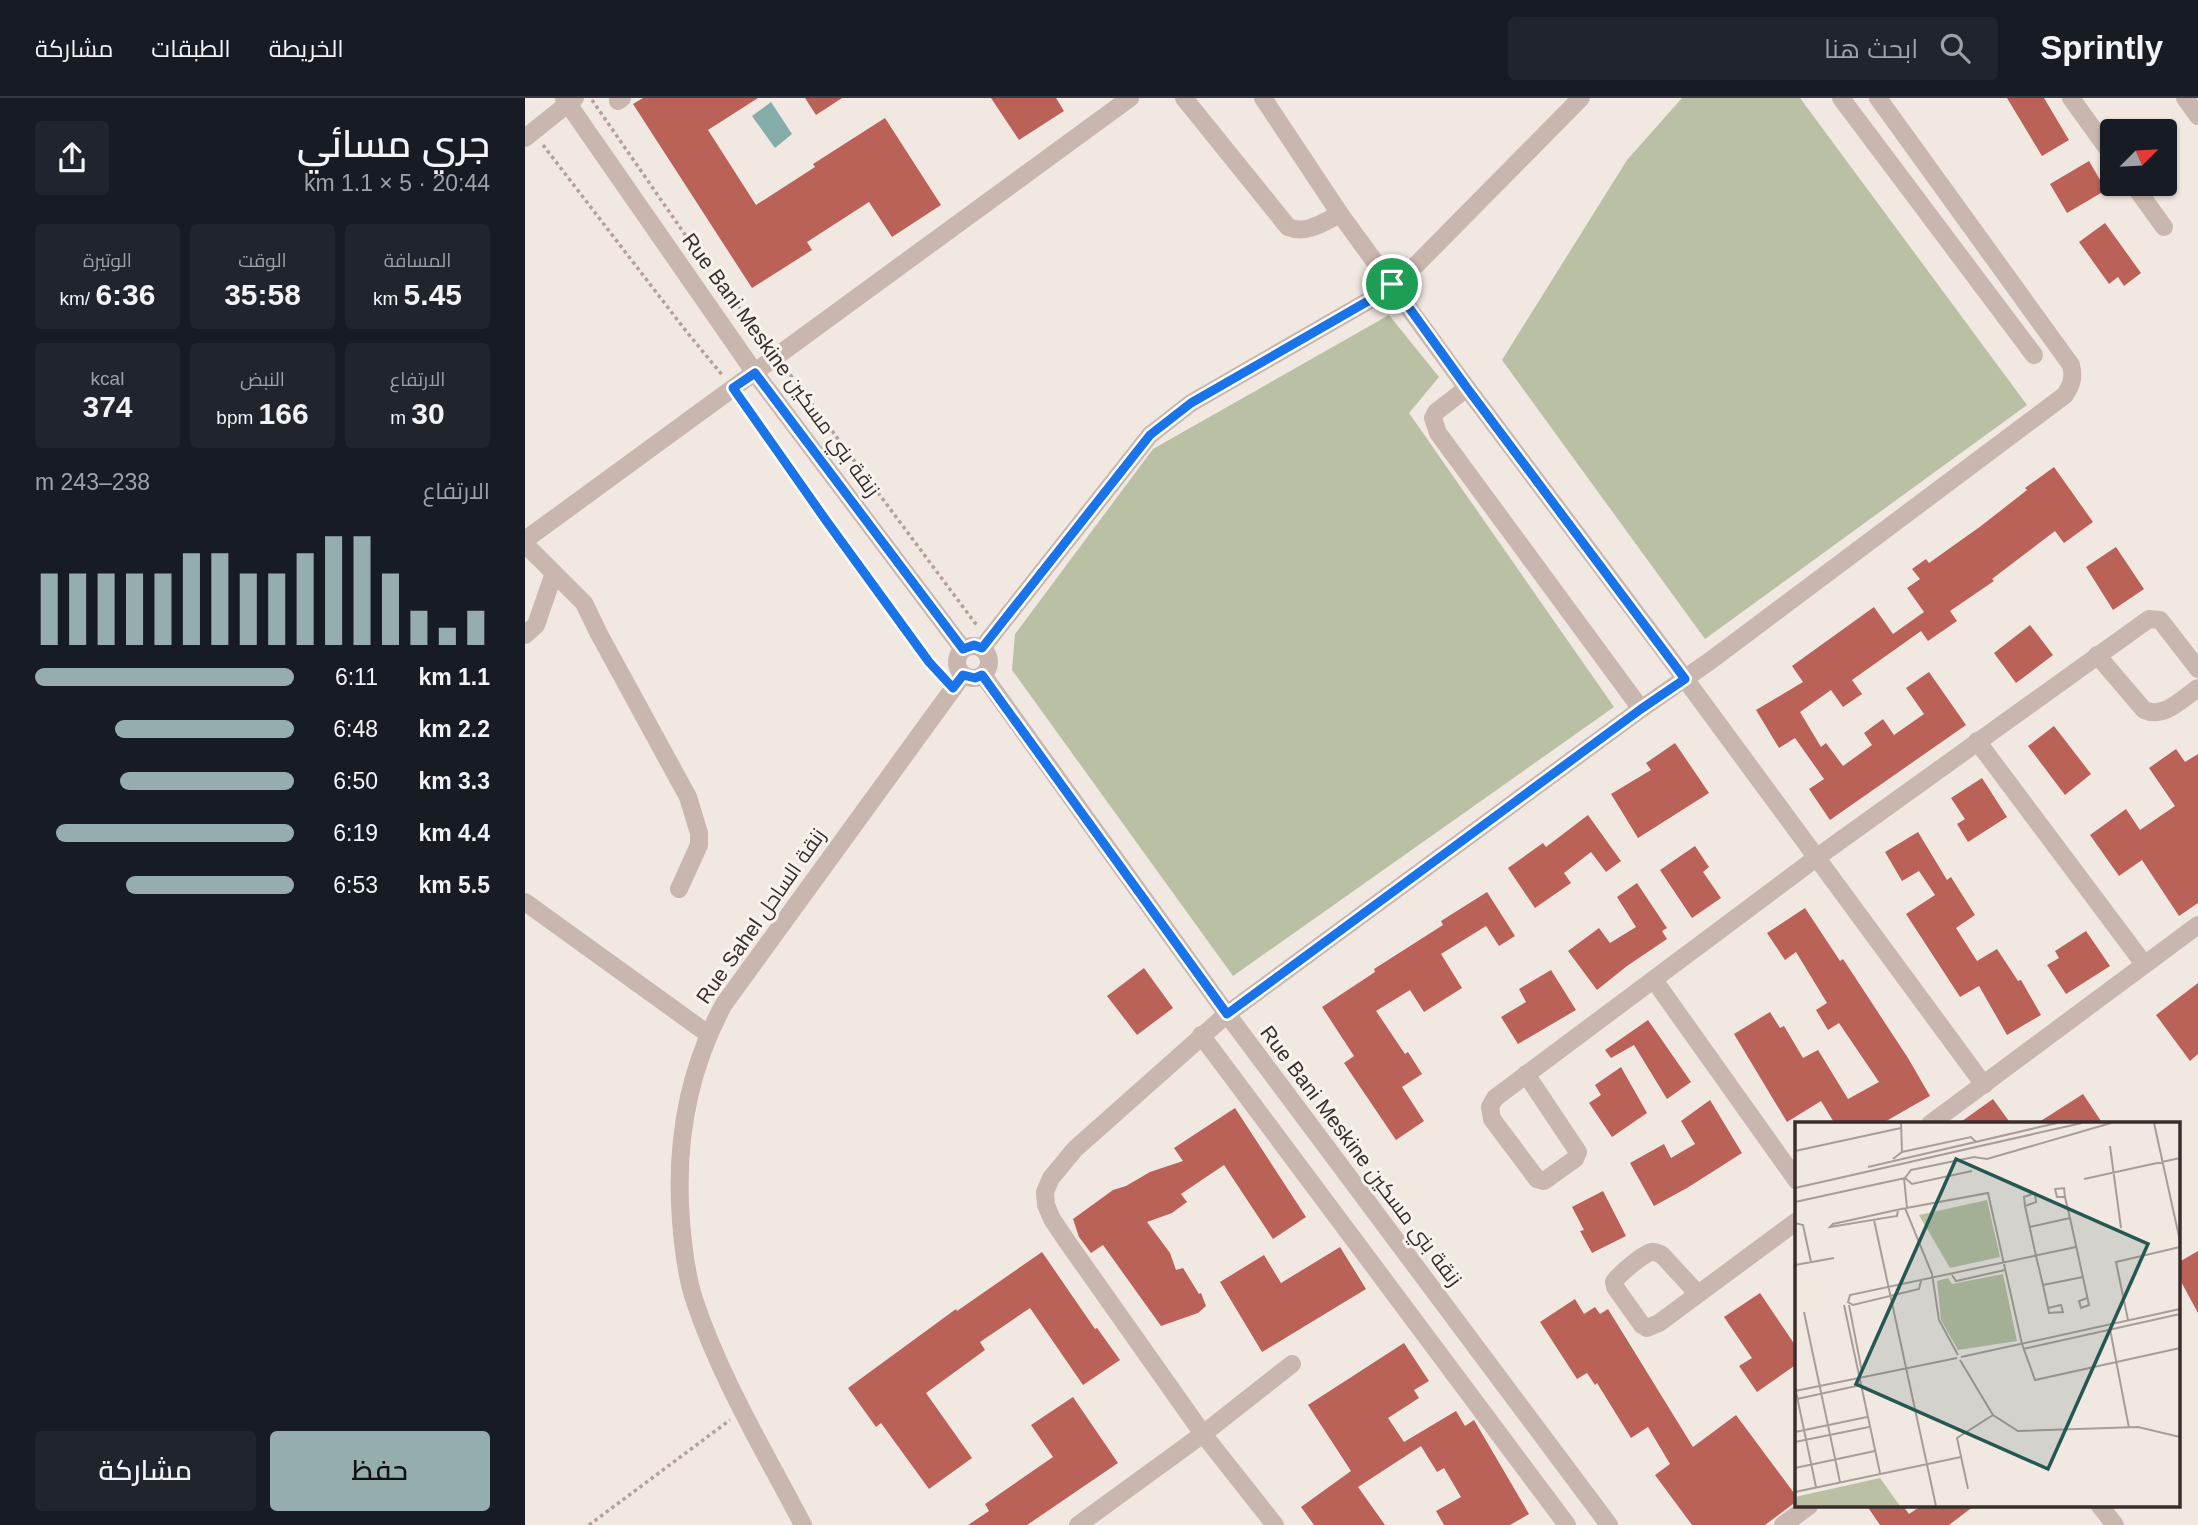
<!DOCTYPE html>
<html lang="ar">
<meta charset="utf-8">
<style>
:root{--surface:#171b24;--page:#20242c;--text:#f1f3f6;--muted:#9ea1a6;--line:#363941;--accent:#95adad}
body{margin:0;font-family:Arial,Cairo,sans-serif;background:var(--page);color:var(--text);direction:rtl;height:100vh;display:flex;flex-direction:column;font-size:26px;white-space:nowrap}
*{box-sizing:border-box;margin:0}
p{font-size:23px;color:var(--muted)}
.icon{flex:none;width:38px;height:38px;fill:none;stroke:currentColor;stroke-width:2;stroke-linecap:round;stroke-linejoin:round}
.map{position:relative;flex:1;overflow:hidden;direction:ltr}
.details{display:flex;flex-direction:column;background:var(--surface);width:525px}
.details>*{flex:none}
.needle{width:46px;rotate:66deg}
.tools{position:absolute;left:1575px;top:21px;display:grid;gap:14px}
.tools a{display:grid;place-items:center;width:77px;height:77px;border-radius:7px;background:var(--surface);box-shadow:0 2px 5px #0004;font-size:35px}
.pin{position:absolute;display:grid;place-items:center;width:60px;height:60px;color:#fff;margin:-30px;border:4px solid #fff;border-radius:50%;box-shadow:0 2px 7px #0007}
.round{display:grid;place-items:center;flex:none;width:74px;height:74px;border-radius:7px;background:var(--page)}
.head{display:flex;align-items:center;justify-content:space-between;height:119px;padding:0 35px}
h1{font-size:38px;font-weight:600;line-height:52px}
.metrics{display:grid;grid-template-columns:repeat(3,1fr);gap:10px;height:119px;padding:7px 35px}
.metrics div{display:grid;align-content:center;border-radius:7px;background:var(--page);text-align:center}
.metrics b{font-size:30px;font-weight:600}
.metrics small{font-size:19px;font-weight:400}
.metrics p{font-size:19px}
.chart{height:196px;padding:14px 35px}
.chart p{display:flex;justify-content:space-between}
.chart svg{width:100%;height:126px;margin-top:7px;stroke:var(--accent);stroke-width:6}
.primary-button{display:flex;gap:14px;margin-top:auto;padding:14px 35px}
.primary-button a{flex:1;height:80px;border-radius:7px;background:var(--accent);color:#111;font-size:28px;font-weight:600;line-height:80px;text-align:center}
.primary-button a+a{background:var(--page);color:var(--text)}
ul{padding:0 35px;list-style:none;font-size:23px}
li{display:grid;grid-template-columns:112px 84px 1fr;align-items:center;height:52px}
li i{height:18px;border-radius:9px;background:var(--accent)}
header{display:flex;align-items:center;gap:42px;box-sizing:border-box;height:98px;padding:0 35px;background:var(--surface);border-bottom:2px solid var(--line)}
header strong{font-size:33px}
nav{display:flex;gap:38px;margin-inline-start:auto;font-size:24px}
.search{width:490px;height:63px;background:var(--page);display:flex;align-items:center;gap:18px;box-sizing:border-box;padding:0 24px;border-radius:7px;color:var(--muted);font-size:26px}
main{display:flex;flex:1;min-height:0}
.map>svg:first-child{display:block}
.green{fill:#bac0a3}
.water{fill:#84aca8}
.building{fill:#ba6258}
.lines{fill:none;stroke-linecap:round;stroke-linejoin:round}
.path{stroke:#b5a199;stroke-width:3.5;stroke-dasharray:3.5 3.5;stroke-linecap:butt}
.minor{stroke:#c9b7af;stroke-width:18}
.route-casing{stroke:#fff;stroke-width:14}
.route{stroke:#1a73e8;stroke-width:9}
.labels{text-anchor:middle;stroke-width:6;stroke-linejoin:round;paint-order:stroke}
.street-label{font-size:21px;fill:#392e2c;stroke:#f9f3ef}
.inset-road{fill:none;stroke:#a89e99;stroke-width:2}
.view{fill:#255753;fill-opacity:0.15;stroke:#255753;stroke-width:3.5}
.inset-edge{fill:none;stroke:#392e2c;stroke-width:3.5}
</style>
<header>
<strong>Sprintly</strong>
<div class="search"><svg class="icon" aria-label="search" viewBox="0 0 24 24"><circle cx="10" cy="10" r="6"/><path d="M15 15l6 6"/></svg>ابحث هنا</div>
<nav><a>الخريطة</a><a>الطبقات</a><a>مشاركة</a></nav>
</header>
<main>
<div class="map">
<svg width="1673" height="1427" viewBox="0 0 1673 1427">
<rect width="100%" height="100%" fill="#f2e8e2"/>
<!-- green -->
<g class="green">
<path d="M1157 0H1275L1502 307 1180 541 977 262 1102 62Z"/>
<path d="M864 217 914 279 884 315 1089 609 708 878 487 572 490 536 628 351Z"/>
</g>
<!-- water -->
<path class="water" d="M246 4 267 36 250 50 227 18Z"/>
<!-- building -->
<g class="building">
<path d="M118 0H233L183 32 231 107 290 69 288 66 360 20 416 107 367 139 344 104 282 144 287 152 227 190 108 6Z"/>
<path d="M280 0H317L291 17Z"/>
<path d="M466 0H531L539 13 494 42Z"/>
<path d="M1482 0H1519L1544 42 1517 58Z"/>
<path d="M1564 63 1581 92 1542 115 1525 86Z"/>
<path d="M1580 125 1616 175 1599 188 1593 179 1584 186 1554 144Z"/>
<path d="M1529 369 1568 424 1539 445 1530 433 1467 481 1469 483 1425 513 1432 523 1403 543 1396 533 1327 582 1337 596 1318 609 1306 592 1275 614 1296 649 1301 645 1318 668 1347 647 1339 635 1358 621 1369 637 1399 616 1381 590 1404 574 1441 627 1305 722 1284 691 1299 681 1270 640 1254 650 1231 612 1278 584 1267 568 1349 509 1368 536 1399 514 1382 490 1395 481 1387 471 1401 461 1404 465 1456 428 1502 392 1500 390Z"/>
<path d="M1591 449 1619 491 1588 512 1561 469Z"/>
<path d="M1505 527 1528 557 1491 585 1469 555Z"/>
<path d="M1529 628 1566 676 1540 697 1503 648Z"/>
<path d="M1150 645 1184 695 1113 740 1086 696 1126 672 1121 665Z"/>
<path d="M1651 651 1660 664 1673 656V805L1654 818 1617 762 1594 778 1565 737 1601 711 1615 732 1650 708 1624 670Z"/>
<path d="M1457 680 1482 719 1443 744 1432 726 1440 721 1426 700Z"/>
<path d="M1063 717 1096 763 1081 774 1066 754 1039 775 1046 785 1010 810 983 770 1018 745 1021 749Z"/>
<path d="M1393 734 1422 782 1426 779 1450 817 1431 830 1452 863 1472 851 1493 883 1496 882 1516 917 1482 937 1454 888 1435 899 1381 816 1410 797 1394 773 1377 783 1360 754Z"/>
<path d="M1170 748 1184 769 1178 774 1196 800 1167 820 1135 772Z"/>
<path d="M1112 785 1142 830 1137 833 1142 841 1102 868 1072 892 1043 853 1074 830 1085 845 1111 829 1092 799Z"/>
<path d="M962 794 990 838 974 848 961 828 916 856 937 890 899 914 885 892 851 913 880 956 883 954 897 976 877 989 899 1023 871 1042 819 965 829 958 797 909 850 874 849 871 918 827 916 823Z"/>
<path d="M1280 810 1315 863 1318 861 1383 960 1405 998 1356 1026H1310L1296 1003 1262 1024 1209 936 1245 914 1255 930 1259 928 1278 960 1293 952 1323 1001 1354 984 1314 925 1303 932 1291 912 1302 905 1271 854 1260 862 1242 835Z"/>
<path d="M1561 833 1585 868 1541 896 1522 867 1534 860 1530 853Z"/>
<path d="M619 870 648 910 612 937 582 898Z"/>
<path d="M1026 872 1051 912 993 946 976 919 1001 904 994 891Z"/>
<path d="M1673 885V956L1665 963 1631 917Z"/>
<path d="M1123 922 1166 984 1142 1001 1109 947 1086 960 1080 952Z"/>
<path d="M1096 969 1122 1015 1087 1039 1064 1005 1076 997 1070 987Z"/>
<path d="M1558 996 1578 1026H1511Z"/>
<path d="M1468 1001 1486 1026H1433Z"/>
<path d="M1185 1002 1217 1055 1162 1090 1129 1108 1105 1065 1139 1046 1146 1060 1170 1046 1156 1023Z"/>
<path d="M710 1010 781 1119 748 1141 699 1067 656 1096 662 1104 647 1115 622 1124 645 1155 651 1172 658 1170 674 1196 676 1195 681 1208 673 1215 636 1228 578 1147 566 1155 554 1139 548 1121 588 1092 601 1088 625 1074 658 1063 649 1050Z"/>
<path d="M1078 1093 1101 1138 1067 1155 1055 1133 1059 1132 1047 1109Z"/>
<path d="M815 1149 841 1191 737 1254 695 1184 739 1157 756 1185Z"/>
<path d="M1673 1153V1215L1654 1180V1164Z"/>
<path d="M517 1154 570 1231 572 1230 595 1262 558 1287 505 1210 455 1244 460 1252 401 1295 447 1360 404 1391 356 1325 351 1329 323 1290 431 1211 432 1213Z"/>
<path d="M1235 1195 1272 1250V1266L1232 1294 1214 1268 1227 1260 1199 1219Z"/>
<path d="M1050 1201 1059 1216 1070 1209 1075 1216 1083 1211 1168 1349 1211 1317 1272 1399V1403L1240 1427H1167L1130 1377 1145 1366 1123 1329 1106 1340 1072 1285 1070 1287 1062 1275 1052 1281 1015 1224Z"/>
<path d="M879 1245 904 1283 889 1292 894 1300 863 1320 879 1344 931 1313 940 1328 949 1322 1004 1416 985 1427H919L911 1413 936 1399 919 1370 912 1374 896 1348 833 1389 860 1427H789L776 1409 826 1373 783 1307Z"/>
<path d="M548 1299 593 1365 502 1427H443L464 1413 460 1406 528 1359 506 1327Z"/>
<path d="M1342 1408H1378L1384 1416 1396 1408H1449L1424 1427H1355Z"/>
</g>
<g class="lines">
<!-- path -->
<g class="path">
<path d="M67 2 181 167 242 245"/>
<path d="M18 47 161 233 198 278"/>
<path d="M261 271 450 525 454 527"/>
<path d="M218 304 300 421 404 564 417 578"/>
<path d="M64 1427 205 1322"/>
</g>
<!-- minor -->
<g class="minor">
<path d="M39 0 230 275 438 551"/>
<path d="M659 0 763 129C781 137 799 124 815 116"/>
<path d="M738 0 815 116 942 290 1141 555 1459 987"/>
<path d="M1316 0 1509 257"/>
<path d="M1546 0 1587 57"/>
<path d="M1660 0 1673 18"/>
<path d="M93 3 97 0"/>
<path d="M0 40 50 0"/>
<path d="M1608 86 1639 129"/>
<path d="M942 290 911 314 908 320 913 335 1116 611"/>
<path d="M0 442 605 0"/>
<path d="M0 446 59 505 74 536 163 699 174 735V747L154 791"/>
<path d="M0 537 11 527 29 475"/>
<circle cx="448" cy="564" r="16"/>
<path d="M457 550 625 337 666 305 850 199 892 166 1056 0"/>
<path d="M1572 557 1619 612C1639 621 1657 601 1673 590"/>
<path d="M458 577 702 916 1084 1427"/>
<path d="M1452 643 1619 866"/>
<path d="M0 804 183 936"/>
<path d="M1129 882 1272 1083"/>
<path d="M676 937 1042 1427"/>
<path d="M1001 976 1053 1054 1050 1061 1019 1083 1012 1081 967 1021 965 1009 970 1000 1291 760 1624 521 1635 522 1673 571"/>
<path d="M1405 1026 1673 827"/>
<path d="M1173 1196 1137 1157C1132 1155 1131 1153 1126 1154 1117 1157 1094 1176 1089 1184L1090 1189 1117 1227 1122 1230 1134 1225 1272 1123"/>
<path d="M1575 1408 1590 1427"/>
<path d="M278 1427C240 1354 195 1280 169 1201 161 1176 158 1149 156 1123 150 1046 162 974 199 906L438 577"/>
<path d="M553 1427 678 1336 767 1266"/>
<path d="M750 1427 678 1336 541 1142 527 1121 521 1107 520 1094 526 1080 550 1051 702 916 1116 611 1185 563 1540 297C1547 286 1549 279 1546 267L1353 0"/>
<path d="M1258 1427 1284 1408"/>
</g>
</g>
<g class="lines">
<!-- route casing -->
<g class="route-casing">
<path id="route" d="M867 186 942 290 1160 581 1116 611 702 916 457 577 450 580 438 577 428 590 404 564 300 421 208 290 230 275 438 551 449 547 457 550 625 337 666 305 850 199Z"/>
</g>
<!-- route -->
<use href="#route" class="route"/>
</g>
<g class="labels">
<!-- street labels -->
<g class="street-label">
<text transform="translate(256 267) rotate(54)" y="7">Rue Bani Meskine زنقة بني مسكين</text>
<text transform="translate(236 818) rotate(-55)" y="7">Rue Sahel زنقة الساحل</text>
<text transform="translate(836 1058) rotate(53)" y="7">Rue Bani Meskine زنقة بني مسكين</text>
</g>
</g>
<!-- overview -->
<g transform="translate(1270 1024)">
<rect width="385" height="385" fill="#f2e8e2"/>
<path d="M192 78 205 135 155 146 124 93ZM208 152 222 219 163 228 146 198 142 159 153 156 157 162ZM85 356 105 384H0V375Z" fill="#bac0a3"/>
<path class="inset-road" d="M106 1 107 30M359 1 385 119M315 24 326 106M0 29 106 6M98 37 107 30 176 15 181 20M73 45 262 1M109 56 112 86M110 56 117 62 177 49M289 57 385 36M0 66 287 1M270 75H262L260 67 269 66 270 75 275 96 294 183 286 186 284 179 292 176M0 80 110 56 116 48 179 35 192 37 316 1M230 84 241 80 240 71 229 75 230 84 241 134 248 163 253 186 254 191 268 190 266 183 253 186M110 86 137 152 144 198 163 233M103 88 102 94 35 105 38 102 106 87 193 71 227 222 240 258 385 226M79 98 141 384M0 101 8 103 16 140M235 105 275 96M0 143 39 136M157 153 161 159 210 148M126 159 124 167 58 183 53 180 55 173 281 125M248 163 288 155M49 183 85 351M54 183 67 250M9 190 45 360M333 198 321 140 385 125M315 207 334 306M228 227 385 192M166 235 385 187M165 238 198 293 223 309 343 305 385 315M0 265 21 365M0 269 162 236M2 277 66 263M0 310 72 295M0 320 74 305M0 346 80 329M173 367 162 316 198 293M0 370 166 335"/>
<path class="view" d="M161 37 353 122 253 347 61 262Z"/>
<rect width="385" height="385" class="inset-edge"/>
</g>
</svg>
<div class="tools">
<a><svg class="needle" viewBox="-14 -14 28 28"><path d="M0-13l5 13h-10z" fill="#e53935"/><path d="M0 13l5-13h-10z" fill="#9ea1a6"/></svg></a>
</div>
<div class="pin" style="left:867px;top:186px;background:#1e9e55"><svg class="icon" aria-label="arrive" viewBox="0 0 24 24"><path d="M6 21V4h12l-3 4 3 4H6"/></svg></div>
</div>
<section class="details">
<div class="head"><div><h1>جري مسائي</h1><p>20:44 · 5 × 1.1 km</p></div><a class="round"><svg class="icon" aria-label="share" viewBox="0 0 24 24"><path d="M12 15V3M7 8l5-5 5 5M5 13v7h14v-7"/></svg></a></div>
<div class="metrics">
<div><p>المسافة</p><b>5.45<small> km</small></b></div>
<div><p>الوقت</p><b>35:58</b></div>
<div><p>الوتيرة</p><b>6:36<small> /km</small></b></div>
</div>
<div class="metrics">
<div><p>الارتفاع</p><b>30<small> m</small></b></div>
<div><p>النبض</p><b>166<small> bpm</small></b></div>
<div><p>kcal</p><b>374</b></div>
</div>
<div class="chart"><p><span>الارتفاع</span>238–243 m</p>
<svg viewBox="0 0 160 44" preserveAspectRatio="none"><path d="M5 44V19M15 44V19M25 44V19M35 44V19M45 44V19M55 44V12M65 44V12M75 44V19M85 44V19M95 44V12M105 44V6M115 44V6M125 44V19M135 44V32M145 44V38M155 44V32"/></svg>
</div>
<ul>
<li><b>1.1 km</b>6:11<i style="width:100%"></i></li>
<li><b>2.2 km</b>6:48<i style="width:69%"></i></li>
<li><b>3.3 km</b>6:50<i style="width:67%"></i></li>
<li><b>4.4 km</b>6:19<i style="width:92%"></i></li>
<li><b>5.5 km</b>6:53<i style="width:65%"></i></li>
</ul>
<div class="primary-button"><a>حفظ</a><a>مشاركة</a></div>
</section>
</main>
